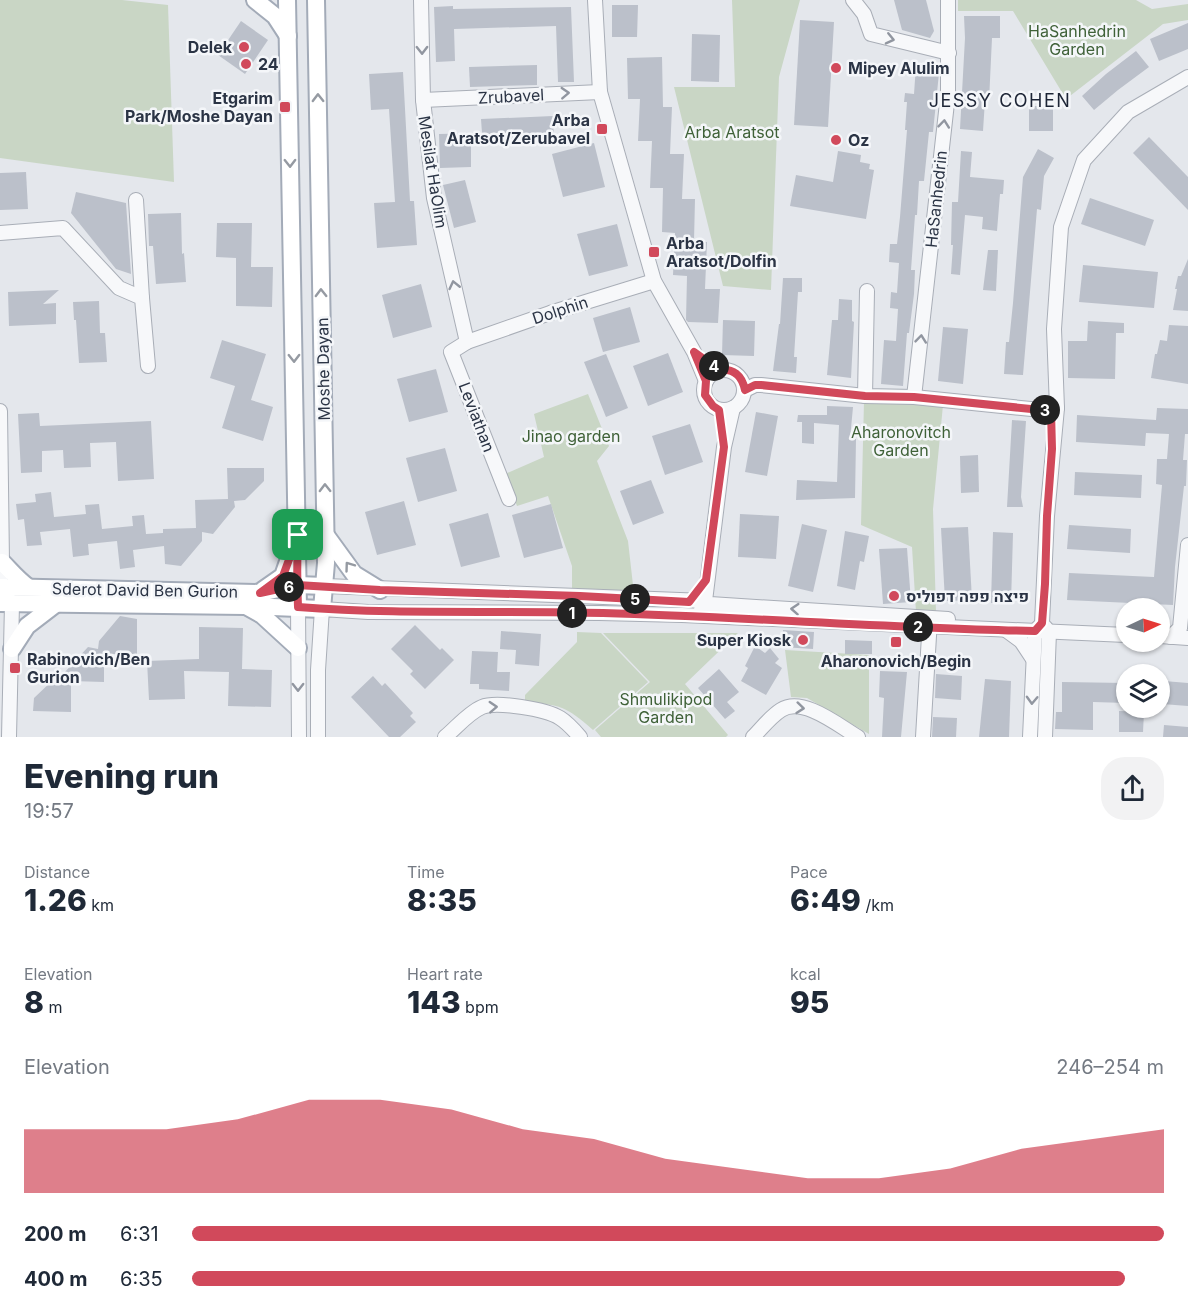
<!DOCTYPE html>
<meta charset="utf-8">
<style>
:root{--surface:#fff;--page:#f2f2f3;--text:#1f2937;--muted:#747a83;--accent:#d1495b}
body{margin:0;font-family:Inter,Heebo,sans-serif;background:var(--page);color:var(--text);height:100vh;display:flex;flex-direction:column;font-size:22px;white-space:nowrap}
*{box-sizing:border-box;margin:0}
p{font-size:20px;color:var(--muted)}
.icon{flex:none;width:33px;height:33px;fill:none;stroke:currentColor;stroke-width:2;stroke-linecap:round;stroke-linejoin:round}
.map{position:relative;height:737px;overflow:hidden}
.side{display:flex;flex-direction:column;background:var(--surface);flex:1}
.side>*{flex:none}
.needle{width:39px;rotate:86deg}
.fabs{position:absolute;left:1116px;top:598px;display:grid;gap:12px}
.fabs a{display:grid;place-items:center;width:54px;height:54px;border-radius:50%;background:var(--surface);box-shadow:0 2px 4px #0004;font-size:30px}
.pin{position:absolute;display:grid;place-items:center;width:51px;height:51px;color:#fff;margin:-26px;border-radius:12px;box-shadow:0 3px 9px #0006}
.km{position:absolute;width:30px;height:30px;margin:-15px;border-radius:50%;background:#222;color:#fff;font-size:16px;line-height:30px;text-align:center}
.round{display:grid;place-items:center;flex:none;width:63px;height:63px;border-radius:24px;background:var(--page)}
.head{display:flex;align-items:center;justify-content:space-between;height:102px;padding:0 24px}
h1{font-size:33px;font-weight:800;line-height:45px}
.metrics{display:grid;grid-template-columns:repeat(3,1fr);gap:9px;height:102px;padding:6px 24px}
.metrics div{display:grid;align-content:center}
.metrics b{font-size:30px;font-weight:800}
.metrics small{font-size:16px;font-weight:400}
.metrics p{font-size:16px}
.chart{height:168px;padding:12px 24px}
.chart p{display:flex;justify-content:space-between}
.chart svg{width:100%;height:108px;margin-top:6px;fill:var(--accent);opacity:.7}
ul{padding:0 24px;list-style:none;font-size:20px}
li{display:grid;grid-template-columns:96px 72px 1fr;align-items:center;height:45px}
li i{height:15px;border-radius:8px;background:var(--accent)}
.map>svg:first-child{display:block}
.green{fill:#c9d6c5}
.building{fill:#bbc0ca}
.lines{fill:none;stroke-linecap:round;stroke-linejoin:round}
.minor-casing{stroke:#a9aeb7;stroke-width:16}
.major-casing{stroke:#a3abb8;stroke-width:20}
.minor{stroke:#f7f8fa;stroke-width:14}
.major{stroke:#fff;stroke-width:16}
.oneway{stroke:#9196a0}
.oneway2{stroke:#959aa2}
.route-casing{stroke:#fff;stroke-width:12}
.route{stroke:#d1495b;stroke-width:8}
.poi-dot{fill:#d1495b;stroke:#f4f6f9;stroke-width:2}
.labels{text-anchor:middle;stroke-width:5;stroke-linejoin:round;paint-order:stroke}
.park-label{font-size:16px;fill:#3f6138;stroke:#f4f6f9}
.poi-label{font-size:16px;font-weight:bold;fill:#2b3445;stroke:#f4f6f9;text-anchor:start}
.street-label{font-size:16px;fill:#2b3445;stroke:#f4f6f9}
.neighbourhood-label{font-size:18px;letter-spacing:1.5px;fill:#1d2536;stroke:#f4f6f9}
</style>
<div class="map">
<svg width="1188" height="737" viewBox="0 0 1188 737">
<rect width="100%" height="100%" fill="#e4e7ec"/>
<!-- green -->
<g class="green">
<path d="M0 0H122L168 5 174 182 0 158Z"/>
<path d="M732 0H800L779 77 771 290 723 286 674 87H735Z"/>
<path d="M958 0H1136L1152 9 1188 4V20L1163 24 1066 99 1013 11H958Z"/>
<path d="M588 394 609 446 597 461 628 541 634 594 572 591V566L548 496 517 506 505 474 544 457 534 414Z"/>
<path d="M864 401 943 405 933 509 936 612H916L912 547 861 525Z"/>
<path d="M577 632 601 633 648 682 593 730C565 705 561 706 525 701V695L577 642Z"/>
<path d="M603 633H738L685 684 728 735 726 737H601L595 730 650 682Z"/>
<path d="M785 650 869 655V734L807 698 791 697Z"/>
</g>
<!-- building -->
<g class="building">
<path d="M894 0H926L934 31 930 38 902 30Z"/>
<path d="M612 5H638L637 37H612Z"/>
<path d="M453 6V9L571 7 574 82H558L556 26 454 29 455 61 436 62 434 7Z"/>
<path d="M964 16H1000V38H992L989 101 985 100 983 131 960 129 965 38Z"/>
<path d="M800 20 834 22 828 127 794 125Z"/>
<path d="M241 21 268 40 245 74 218 55Z"/>
<path d="M1188 23V49L1159 61 1150 39Z"/>
<path d="M692 34 720 35 719 82 691 81Z"/>
<path d="M1136 51 1149 67 1118 90 1094 110 1082 96 1106 74Z"/>
<path d="M662 57 663 107H672L670 154H684L682 199H695L694 241 707 242 705 289H720L718 323 688 322 686 320 687 276 673 275 675 233 662 232 663 188H650L652 141H638L640 99H628L627 58Z"/>
<path d="M537 65V85L470 87 469 67Z"/>
<path d="M916 65 939 67V73L933 132H929L924 181H919L917 215H915L911 270H915L914 294 909 333H907L903 386 881 384 884 340 896 341 898 309 890 308 891 292 897 293 899 263 889 262 890 244H897L900 217 907 130H905L907 102H904L905 93 914 94Z"/>
<path d="M403 72 410 201H414L417 245 377 248 374 203 395 202 389 109 371 110 369 74Z"/>
<rect x="1029" y="106" width="24" height="25"/>
<path d="M553 116 554 141 471 144V167L440 168 439 134 482 133 481 119Z"/>
<path d="M1149 137 1188 177V210L1133 153Z"/>
<path d="M594 143 605 187 563 197 552 154Z"/>
<path d="M1038 149 1054 158 1044 176 1041 210 1037 209 1023 375 1004 374 1006 342H1009L1013 303 1023 177Z"/>
<path d="M838 151 861 155 860 162 870 164 869 169 874 170 866 219 790 206 796 175 833 182Z"/>
<path d="M961 151 972 152 970 177 1004 180 1003 194H1000L997 231 982 229 983 217 965 215 960 275 951 274 953 245H951L952 202H958Z"/>
<path d="M26 172 28 209 0 210V173Z"/>
<path d="M465 180 476 222 454 228 443 185Z"/>
<path d="M76 192 126 203 131 274 116 269 71 213Z"/>
<path d="M1090 198 1154 220 1145 246 1081 224Z"/>
<path d="M181 213 182 254 184 253 186 282 156 284 153 246H149L148 214Z"/>
<path d="M217 223H252L251 267H273L272 307 236 306V258L216 257Z"/>
<path d="M617 224 628 266 589 276 577 234Z"/>
<path d="M988 250H998L996 291 983 290Z"/>
<path d="M1188 259V311L1173 310 1177 289H1175L1178 276H1181Z"/>
<path d="M1083 265 1158 272 1154 308 1079 302Z"/>
<path d="M783 278H802V292H798L794 357H797L796 373 773 371 779 324H780Z"/>
<path d="M421 284 432 327 393 338 382 295Z"/>
<path d="M59 290 43 304 56 303V324L9 326 8 292Z"/>
<path d="M839 299 852 300V321L854 322 851 378 827 375 832 320H838Z"/>
<path d="M99 301 100 333H105L107 362 79 363 76 320H74L73 302Z"/>
<path d="M630 307 640 342 603 352 593 318Z"/>
<path d="M723 320 755 321 754 356 722 355Z"/>
<path d="M1088 321 1124 323V333H1116L1115 379 1068 378V341H1087Z"/>
<path d="M1169 325 1188 326V384L1151 378 1155 354H1157L1160 340 1167 341Z"/>
<path d="M943 327 968 329 963 384 938 381Z"/>
<path d="M222 340 266 354 251 400 273 407 263 441 222 428 235 386 210 378Z"/>
<path d="M668 353 683 392 648 406 633 366Z"/>
<path d="M606 354 628 408 606 417 584 362Z"/>
<path d="M436 369 448 412 409 422 397 379Z"/>
<path d="M827 406 853 407 850 439H856L855 498 796 500 797 480 837 482 839 425 814 423V444L802 443V422H797L798 415H827Z"/>
<path d="M1157 408 1188 409V434H1185L1183 460H1187L1186 486H1184L1175 567 1173 605 1067 600 1069 573 1154 577 1162 485 1156 484 1157 459H1167L1169 434 1146 433 1145 446 1076 442 1077 415 1156 420Z"/>
<path d="M756 412 778 416 767 476 745 472Z"/>
<path d="M39 413 40 426 151 421 154 479 118 481 116 442 90 443 91 467 64 468 63 450 42 451V472L21 473 18 414Z"/>
<path d="M1012 420 1026 421 1021 497 1023 507H1007Z"/>
<path d="M690 424 703 462 665 475 652 436Z"/>
<path d="M445 448 457 491 418 502 406 458Z"/>
<path d="M978 455 979 492 961 493 960 456Z"/>
<path d="M227 468H264V481L245 500 234 501 235 507 213 534 202 532V541L181 566 165 564 164 546 133 550 135 567 120 569 117 541 88 544 89 555 73 557 70 529 40 532 42 545 27 546 24 519 18 520 16 504 36 502 35 494 51 492 54 517 86 514 85 505 99 504 102 529 133 526 132 516 144 515 146 534 163 533V529L196 528 195 500 228 499Z"/>
<path d="M1075 472 1142 475 1141 498 1074 495Z"/>
<path d="M651 480 664 513 633 525 620 491Z"/>
<path d="M404 501 416 545 377 555 365 512Z"/>
<path d="M551 504 563 548 524 558 512 515Z"/>
<path d="M488 513 500 557 461 567 449 524Z"/>
<path d="M740 514 779 516 776 559 738 557Z"/>
<path d="M802 524 827 530 813 592 788 586Z"/>
<path d="M1069 525 1131 529 1130 553 1067 549Z"/>
<path d="M968 527 972 600 945 601 941 528Z"/>
<path d="M845 531 869 536 864 562 860 561 855 590 837 586Z"/>
<path d="M993 532 1013 533 1011 603H991Z"/>
<path d="M907 548 911 602 883 604 879 549Z"/>
<path d="M120 616 137 619V654H104V682L71 681V712L33 711 34 698 53 680 65 679 64 673 88 647 98 649 99 641Z"/>
<path d="M415 625 440 650 442 648 454 660 425 689 410 674 413 671 391 649Z"/>
<path d="M199 627 243 628 242 669 272 670 271 707 228 706 229 672 184 671 185 699 149 700 147 661 199 659Z"/>
<path d="M783 630 814 632 813 649 782 647Z"/>
<path d="M501 631 541 634 539 666 515 664 516 650 500 649Z"/>
<path d="M845 640 872 641V654H845Z"/>
<path d="M755 646 765 653 770 648 779 659 775 663 782 668 766 695 741 681 748 668 745 666Z"/>
<path d="M472 651 498 652 497 672H510L509 691 479 689V684H470Z"/>
<path d="M719 669 739 692 727 702 735 711 725 719 698 688Z"/>
<path d="M880 671 907 672 901 737H882L884 698 879 697Z"/>
<path d="M936 674 962 676 961 700 935 698Z"/>
<path d="M373 676 382 686 385 683 413 713 410 716 416 722 400 737H389L351 697Z"/>
<path d="M985 679 1011 681 1009 737H979Z"/>
<path d="M1164 681 1188 683V706L1162 704Z"/>
<path d="M1062 682 1126 683V703L1093 702V730L1055 729 1056 712H1062Z"/>
<path d="M1119 711 1144 712 1143 732H1119Z"/>
<path d="M933 717 957 718 956 737H932Z"/>
<path d="M1164 725 1188 727V737H1163Z"/>
</g>
<g class="lines">
<!-- minor casing -->
<g class="minor-casing">
<g id="minor">
<path d="M421 0 423 100 434 198 467 342"/>
<path d="M595 0 600 92 654 281 694 352 706 381"/>
<path d="M853 0 864 14 871 34 949 53"/>
<path d="M423 100 600 92"/>
<path d="M136 200 142 298"/>
<path d="M0 233 63 228 119 288 142 298 148 366"/>
<circle cx="724" cy="390" r="20"/>
<path d="M745 390 755 385H761L865 396 914 397 1051 411 1057 408"/>
<path d="M865 396 867 291"/>
<path d="M914 397 948 94V0"/>
<path d="M0 411 2 562 0 584"/>
<path d="M509 499 451 352 467 342 550 313 654 281"/>
<path d="M325 586 705 601 710 604 948 619"/>
<path d="M7 597 12 604 9 737"/>
<path d="M298 607 299 737"/>
<path d="M701 610 705 601 724 447 733 408"/>
<path d="M1042 623 1047 516 1057 408 1054 329 1061 227 1084 160 1128 112 1188 77"/>
<path d="M1045 627 1049 632 1045 737"/>
<path d="M1006 630 1021 641 1033 659"/>
<path d="M1160 636 1188 638"/>
<path d="M1171 637 1180 628 1188 545"/>
<path d="M318 737V670L322 609 368 612 599 613 682 615 1126 635"/>
<path d="M445 737C456 728 468 713 482 707 496 701 546 709 560 718 568 723 574 730 580 737"/>
<path d="M753 737C762 728 770 717 781 710 803 696 839 726 858 737"/>
<path d="M923 737 930 619"/>
<path d="M1030 737 1035 631 1041 625"/>
</g>
</g>
<!-- major casing -->
<g class="major-casing">
<g id="major">
<path d="M255 0 275 16 288 36"/>
<path d="M287 0 298 607"/>
<path d="M325 534 354 574 380 590"/>
<path d="M2 562C11 571 17 579 28 587"/>
<path d="M0 587 260 593 297 585 325 586"/>
<path d="M263 590 283 576 293 547"/>
<path d="M0 603 245 606 322 609 326 563 316 0"/>
<path d="M246 606 262 615 298 648"/>
<path d="M12 649 27 626 57 603"/>
</g>
</g>
<!-- minor -->
<use href="#minor" class="minor"/>
<!-- major -->
<use href="#major" class="major"/>
</g>
<!-- one-way arrows -->
<defs><path id="oneway-chevron" d="M-2-3.5L2.5 0L-2 3.5" fill="none" stroke-width="1.6" stroke-linecap="round" stroke-linejoin="round" transform="scale(1.5)"/></defs>
<g class="oneway">
<use href="#oneway-chevron" transform="translate(890 39) rotate(13)"/>
<use href="#oneway-chevron" transform="translate(422 50) rotate(89)"/>
<use href="#oneway-chevron" transform="translate(565 93) rotate(-3)"/>
<use href="#oneway-chevron" transform="translate(944 124) rotate(-84)"/>
<use href="#oneway-chevron" transform="translate(454 285) rotate(-103)"/>
<use href="#oneway-chevron" transform="translate(921 339) rotate(-84)"/>
<use href="#oneway-chevron" transform="translate(795 609) rotate(-176)"/>
<use href="#oneway-chevron" transform="translate(298 687) rotate(90)"/>
<use href="#oneway-chevron" transform="translate(1032 700) rotate(92)"/>
<use href="#oneway-chevron" transform="translate(493 707) rotate(-3)"/>
<use href="#oneway-chevron" transform="translate(800 708) rotate(6)"/>
</g>
<g class="oneway2">
<use href="#oneway-chevron" transform="translate(318 98) rotate(-91)"/>
<use href="#oneway-chevron" transform="translate(290 163) rotate(89)"/>
<use href="#oneway-chevron" transform="translate(321 293) rotate(-91)"/>
<use href="#oneway-chevron" transform="translate(294 358) rotate(89)"/>
<use href="#oneway-chevron" transform="translate(325 488) rotate(-91)"/>
<use href="#oneway-chevron" transform="translate(349 566) rotate(-126)"/>
</g>
<g class="lines">
<!-- route casing -->
<g class="route-casing">
<path id="route" d="M298 535C297 559 297 583 298 607 400 615 501 610 603 613 747 617 891 628 1035 631L1042 623 1045 584 1047 516 1052 449 1051 411 914 397 865 396 761 385H755L745 390C742 375 733 368 719 370L694 352 706 381 705 395 713 406 719 410 724 447 706 580 689 602 580 596 380 590 297 585 260 593 283 576 298 535"/>
</g>
<!-- route -->
<use href="#route" class="route"/>
</g>
<!-- markers -->
<g class="poi-dot">
<circle cx="244" cy="47" r="6"/>
<circle cx="246" cy="64" r="6"/>
<circle cx="836" cy="68" r="6"/>
<rect x="279" y="101" width="12" height="12" rx="3"/>
<rect x="596" y="123" width="12" height="12" rx="3"/>
<circle cx="836" cy="140" r="6"/>
<rect x="648" y="246" width="12" height="12" rx="3"/>
<circle cx="894" cy="596" r="6"/>
<circle cx="803" cy="640" r="6"/>
<rect x="890" y="636" width="12" height="12" rx="3"/>
<rect x="9" y="662" width="12" height="12" rx="3"/>
</g>
<g class="labels">
<!-- park labels -->
<g class="park-label">
<text x="1077" y="37">HaSanhedrin<tspan x="1077" dy="18">Garden</tspan></text>
<text x="732" y="138">Arba Aratsot</text>
<text x="901" y="438">Aharonovitch<tspan x="901" dy="18">Garden</tspan></text>
<text x="571" y="442">Jinao garden</text>
<text x="666" y="705">Shmulikipod<tspan x="666" dy="18">Garden</tspan></text>
</g>
<!-- poi labels -->
<g class="poi-label">
<text x="232" y="53" text-anchor="end">Delek</text>
<text x="258" y="70">24</text>
<text x="848" y="74">Mipey Alulim</text>
<text x="273" y="104" text-anchor="end">Etgarim<tspan x="273" dy="18">Park/Moshe Dayan</tspan></text>
<text x="590" y="126" text-anchor="end">Arba<tspan x="590" dy="18">Aratsot/Zerubavel</tspan></text>
<text x="848" y="146">Oz</text>
<text x="666" y="249">Arba<tspan x="666" dy="18">Aratsot/Dolfin</tspan></text>
<text x="906" y="602">פיצה פפה דפוליס</text>
<text x="791" y="646" text-anchor="end">Super Kiosk</text>
<text x="27" y="665">Rabinovich/Ben<tspan x="27" dy="18">Gurion</tspan></text>
<text x="896" y="667" text-anchor="middle">Aharonovich/Begin</text>
</g>
<!-- street labels -->
<g class="street-label">
<text transform="translate(511 96) rotate(-3)" y="6">Zrubavel</text>
<text transform="translate(433 172) rotate(81)" y="6">Mesilat HaOlim</text>
<text transform="translate(936 199) rotate(-84)" y="6">HaSanhedrin</text>
<text transform="translate(560 310) rotate(-18)" y="6">Dolphin</text>
<text transform="translate(323 369) rotate(-91)" y="6">Moshe Dayan</text>
<text transform="translate(477 417) rotate(69)" y="6">Leviathan</text>
<text transform="translate(145 590) rotate(1)" y="6">Sderot David Ben Gurion</text>
</g>
<!-- neighbourhood labels -->
<g class="neighbourhood-label">
<text x="1000" y="107">JESSY COHEN</text>
</g>
</g>
</svg>
<div class="fabs">
<a><svg class="needle" viewBox="-14 -14 28 28"><path d="M0-13l5 13h-10z" fill="#e53935"/><path d="M0 13l5-13h-10z" fill="#747a83"/></svg></a>
<a><svg class="icon" aria-label="layers" viewBox="0 0 24 24"><path d="M12 4l9 5-9 5-9-5zM3 14l9 5 9-5"/></svg></a>
</div>
<div class="pin" style="left:298px;top:535px;background:#1e9e55"><svg class="icon" aria-label="arrive" viewBox="0 0 24 24"><path d="M6 21V4h12l-3 4 3 4H6"/></svg></div>
<b class="km" style="left:572px;top:613px">1</b>
<b class="km" style="left:918px;top:627px">2</b>
<b class="km" style="left:1045px;top:410px">3</b>
<b class="km" style="left:714px;top:366px">4</b>
<b class="km" style="left:635px;top:599px">5</b>
<b class="km" style="left:289px;top:587px">6</b>
</div>
<section class="side">
<div class="head"><div><h1>Evening run</h1><p>19:57</p></div><a class="round"><svg class="icon" aria-label="share" viewBox="0 0 24 24"><path d="M12 15V3M7 8l5-5 5 5M5 13v7h14v-7"/></svg></a></div>
<div class="metrics">
<div><p>Distance</p><b>1.26<small> km</small></b></div>
<div><p>Time</p><b>8:35</b></div>
<div><p>Pace</p><b>6:49<small> /km</small></b></div>
</div>
<div class="metrics">
<div><p>Elevation</p><b>8<small> m</small></b></div>
<div><p>Heart rate</p><b>143<small> bpm</small></b></div>
<div><p>kcal</p><b>95</b></div>
</div>
<div class="chart"><p><span>Elevation</span>246–254 m</p>
<svg viewBox="0 0 160 44" preserveAspectRatio="none"><path d="M0 44V18L10 18L20 18L30 14L40 6L50 6L60 10L70 18L80 22L90 30L100 34L110 38L120 38L130 34L140 26L150 22L160 18V44z"/></svg>
</div>
<ul>
<li><b>200 m</b>6:31<i style="width:100%"></i></li>
<li><b>400 m</b>6:35<i style="width:96%"></i></li>
</ul>
</section>
